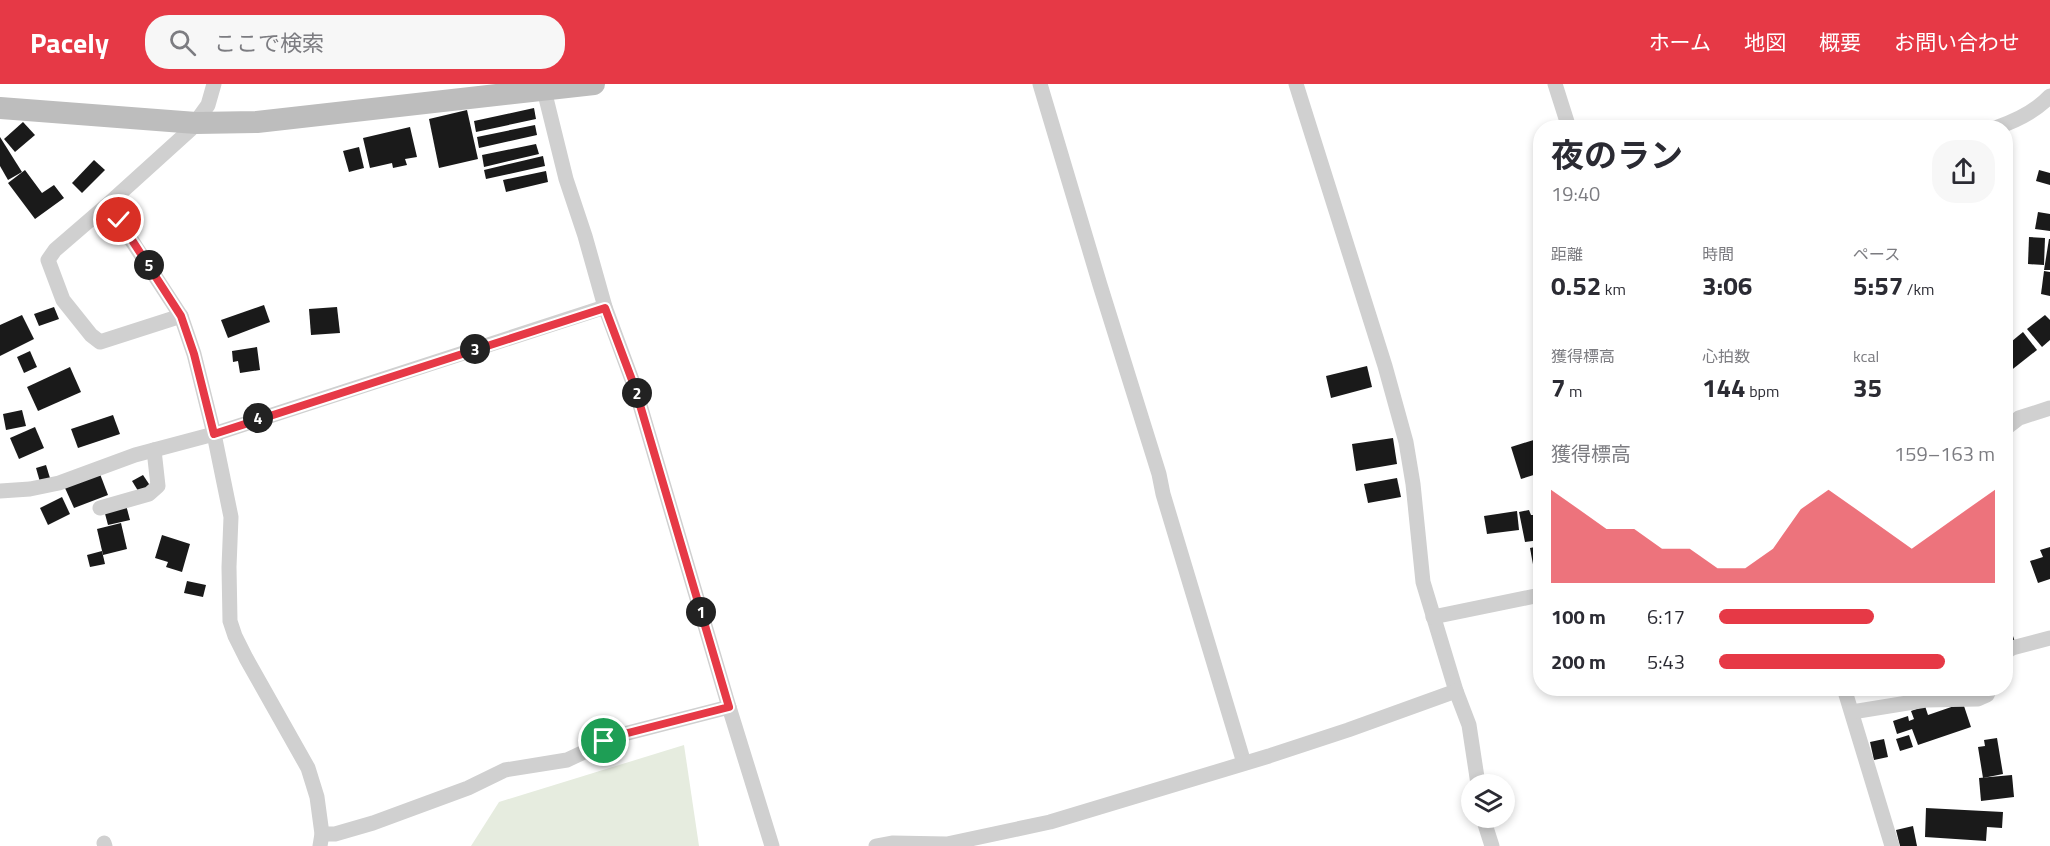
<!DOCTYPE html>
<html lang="ja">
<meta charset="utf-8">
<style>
:root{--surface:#fff;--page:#f7f7f7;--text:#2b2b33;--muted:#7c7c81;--accent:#e63946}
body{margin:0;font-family:"Titillium Web","Noto Sans JP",sans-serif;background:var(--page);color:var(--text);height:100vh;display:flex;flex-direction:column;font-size:22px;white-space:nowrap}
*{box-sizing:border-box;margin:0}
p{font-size:20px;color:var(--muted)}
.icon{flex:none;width:33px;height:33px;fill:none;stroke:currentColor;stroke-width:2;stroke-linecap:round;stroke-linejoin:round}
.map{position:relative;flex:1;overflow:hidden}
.side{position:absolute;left:1533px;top:36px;width:480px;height:576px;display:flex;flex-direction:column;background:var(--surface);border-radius:24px;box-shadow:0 3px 9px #0003}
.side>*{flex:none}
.fabs{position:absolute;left:1461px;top:690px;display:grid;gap:12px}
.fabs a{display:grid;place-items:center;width:54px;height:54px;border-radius:50%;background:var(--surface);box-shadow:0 3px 9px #0003;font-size:30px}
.pin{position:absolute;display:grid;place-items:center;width:51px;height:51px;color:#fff;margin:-26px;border:3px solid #fff;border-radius:50%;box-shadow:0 2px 6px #0007}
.km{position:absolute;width:30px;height:30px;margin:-15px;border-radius:50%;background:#222;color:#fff;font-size:16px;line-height:30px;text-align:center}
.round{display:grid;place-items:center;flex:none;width:63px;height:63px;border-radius:24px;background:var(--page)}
.head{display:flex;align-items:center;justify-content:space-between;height:102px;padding:0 18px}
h1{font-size:33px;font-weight:700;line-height:45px}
.metrics{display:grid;grid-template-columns:repeat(3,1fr);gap:9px;height:102px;padding:6px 18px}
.metrics div{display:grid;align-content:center}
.metrics b{font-size:26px;font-weight:700}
.metrics small{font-size:16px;font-weight:400}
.metrics p{font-size:16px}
.chart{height:168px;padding:12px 18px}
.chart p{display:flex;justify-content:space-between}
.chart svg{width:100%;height:108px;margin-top:6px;fill:var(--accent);opacity:.7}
ul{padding:0 18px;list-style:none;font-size:20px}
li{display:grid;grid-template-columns:96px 72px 1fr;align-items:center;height:45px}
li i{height:15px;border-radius:8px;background:var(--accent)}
header{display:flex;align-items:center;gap:36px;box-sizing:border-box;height:84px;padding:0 30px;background:var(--accent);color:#fff}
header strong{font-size:28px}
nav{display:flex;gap:33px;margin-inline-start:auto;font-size:21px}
.search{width:420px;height:54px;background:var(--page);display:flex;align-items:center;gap:15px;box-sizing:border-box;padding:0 21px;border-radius:24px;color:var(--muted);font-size:22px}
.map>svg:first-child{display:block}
.green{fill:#e6ecdf}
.building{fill:#1a1a1a}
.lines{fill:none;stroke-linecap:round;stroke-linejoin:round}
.street{stroke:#d0d0d0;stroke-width:15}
.secondary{stroke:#bdbdbd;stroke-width:22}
.route-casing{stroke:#fff;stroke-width:12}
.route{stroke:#e63946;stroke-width:8}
</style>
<header>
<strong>Pacely</strong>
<div class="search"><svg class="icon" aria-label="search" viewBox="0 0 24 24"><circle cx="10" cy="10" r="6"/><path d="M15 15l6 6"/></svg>ここで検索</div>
<nav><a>ホーム</a><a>地図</a><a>概要</a><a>お問い合わせ</a></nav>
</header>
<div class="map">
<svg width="2050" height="762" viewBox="0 0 2050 762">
<rect width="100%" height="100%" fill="#fff"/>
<!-- green -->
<path class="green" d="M684 661 699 762H471L499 718Z"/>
<!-- building -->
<g class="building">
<path d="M534 24 536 35 476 48 474 37Z"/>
<path d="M467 26 478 75 439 84 429 35Z"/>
<path d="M23 38 35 51 15 68 4 55Z"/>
<path d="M535 41 537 51 479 64 477 53Z"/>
<path d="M410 43 417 73 405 75 407 81 393 84 392 79 370 84 363 54Z"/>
<path d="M0 53 22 88 8 96 0 82Z"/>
<path d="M536 60 539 70 484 83 482 71Z"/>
<path d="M359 63 364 84 349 88 343 67Z"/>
<path d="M543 72 545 82 486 95 484 86Z"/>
<path d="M94 76 105 86 82 109 72 99Z"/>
<path d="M25 86 42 109 54 101 64 114 35 135 8 99Z"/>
<path d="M2039 86 2050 89V101L2036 97Z"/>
<path d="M546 87 548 98 506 108 503 96Z"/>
<path d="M2038 128 2050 130V147L2035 145Z"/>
<path d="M2029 153 2045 154 2044 181 2028 180Z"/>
<path d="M2049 155H2050V186H2044Z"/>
<path d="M2044 187 2050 188V212L2041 210Z"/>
<path d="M264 221 270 238 228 254 221 236Z"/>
<path d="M54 223 59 235 39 242 34 230Z"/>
<path d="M337 223 340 249 311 251 309 225Z"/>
<path d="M22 231 34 255 0 272V241Z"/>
<path d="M2045 231 2050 236V256L2042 263 2027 245Z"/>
<path d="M2023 248 2037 266 2009 288 2006 283V262Z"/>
<path d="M257 263 260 286 240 289 238 277 233 278 232 267Z"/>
<path d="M30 267 37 283 24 289 17 273Z"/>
<path d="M1367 282 1372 303 1331 314 1326 292Z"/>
<path d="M70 283 81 308 38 327 27 303Z"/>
<path d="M22 326 26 342 6 346 3 330Z"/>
<path d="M113 331 120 350 78 364 71 345Z"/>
<path d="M35 343 44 364 19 375 10 354Z"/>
<path d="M1393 354 1397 380 1356 387 1352 360Z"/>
<path d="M1540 354V389L1521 395 1511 363Z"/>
<path d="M46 381 50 394 40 398 36 384Z"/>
<path d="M100 390 108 411 74 424 65 404Z"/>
<path d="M143 391 151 403 140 410 132 397Z"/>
<path d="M1397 394 1401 413 1368 419 1364 400Z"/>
<path d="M62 413 70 430 48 441 40 424Z"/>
<path d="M126 421 130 436 108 441 104 426Z"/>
<path d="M1529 426 1531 431H1540V456L1525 458 1519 428Z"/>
<path d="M1517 427 1519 446 1487 450 1484 432Z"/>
<path d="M121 439 127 465 103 471 97 445Z"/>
<path d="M162 451 190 460 182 488 166 483 168 478 155 474Z"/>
<path d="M1540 462V485L1534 486 1530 464Z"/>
<path d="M2050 463V495L2038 499 2030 477 2043 473 2040 466Z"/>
<path d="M102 467 105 480 90 483 87 471Z"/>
<path d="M187 497 206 501 203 513 184 509Z"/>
<path d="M2010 543 2015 558 2006 561V544Z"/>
<path d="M1963 619 1971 643 1918 661 1912 645 1897 650 1893 637 1908 632 1909 637 1914 635 1911 627 1925 622 1928 631Z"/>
<path d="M1909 651 1913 663 1900 667 1896 655Z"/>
<path d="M1997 654 2003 690 1983 694 1978 663 1985 662 1984 656Z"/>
<path d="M1884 655 1888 673 1874 676 1870 658Z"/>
<path d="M2012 691 2014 713 1981 717 1979 694Z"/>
<path d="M1926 724 2003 728 2002 744 1987 743 1986 757 1925 753Z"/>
<path d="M1913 742 1917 762H1900L1896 746Z"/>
</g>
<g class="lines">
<!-- street -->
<g class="street">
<path d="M214 0 208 21 190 46 106 122 119 137 181 232 194 270 214 350 231 433 229 483 230 537 235 552 246 574 308 684 317 713 322 750 320 762"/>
<path d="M1040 0 1100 201 1159 390 1163 410 1244 679"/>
<path d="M1296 0 1385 282 1406 358 1413 400 1423 498 1456 607 1469 641 1478 700"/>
<path d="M1555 0 1569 44"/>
<path d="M544 6 566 95 585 152 605 223 635 304 729 623 772 762"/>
<path d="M1995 44C2016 37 2035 28 2050 12"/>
<path d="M106 122 55 166 48 176 63 216 91 251 100 258 181 232"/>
<path d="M2006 344 2019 334 2050 324"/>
<path d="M0 407 30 405 59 399 135 371 214 350 605 223"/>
<path d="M100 424 149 410 158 402 154 366"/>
<path d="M1433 533 1540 511"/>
<path d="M2006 568 2012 564 2050 554"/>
<path d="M1844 604 1892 762"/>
<path d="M1852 628 1926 616 1978 615 1987 611 1990 604"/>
<path d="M1483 734 1492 762"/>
<path d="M322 750H335L373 739 468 704 505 686 567 676 620 651 729 623"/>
<path d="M104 759 105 762"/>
<path d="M876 762 892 759 947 760 1050 738 1269 672 1348 646 1456 607"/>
</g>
<!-- secondary -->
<path class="secondary" d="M0 24 196 39 257 38 594 0"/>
</g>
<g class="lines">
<!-- route casing -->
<g class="route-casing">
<path id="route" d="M119 136 181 232 194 270 214 350 605 224 635 304 729 623 620 651 604 657"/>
</g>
<!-- route -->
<use href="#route" class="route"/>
</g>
</svg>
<div class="fabs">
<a><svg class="icon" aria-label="layers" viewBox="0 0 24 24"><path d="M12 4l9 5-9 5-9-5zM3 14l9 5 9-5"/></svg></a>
</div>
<div class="pin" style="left:604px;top:657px;background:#1e9e55"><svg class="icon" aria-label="arrive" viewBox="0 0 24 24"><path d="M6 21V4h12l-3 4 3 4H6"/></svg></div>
<div class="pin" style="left:119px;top:136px;background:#d93025"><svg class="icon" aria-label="check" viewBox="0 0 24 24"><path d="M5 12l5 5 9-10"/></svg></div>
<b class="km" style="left:701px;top:528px">1</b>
<b class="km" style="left:637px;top:309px">2</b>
<b class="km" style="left:475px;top:265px">3</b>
<b class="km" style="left:258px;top:334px">4</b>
<b class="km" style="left:149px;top:181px">5</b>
<section class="side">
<div class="head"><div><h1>夜のラン</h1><p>19:40</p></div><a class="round"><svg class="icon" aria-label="share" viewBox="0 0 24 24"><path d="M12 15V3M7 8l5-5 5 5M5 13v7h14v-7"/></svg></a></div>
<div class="metrics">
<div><p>距離</p><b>0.52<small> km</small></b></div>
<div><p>時間</p><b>3:06</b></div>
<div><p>ペース</p><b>5:57<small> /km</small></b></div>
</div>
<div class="metrics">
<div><p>獲得標高</p><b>7<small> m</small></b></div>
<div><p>心拍数</p><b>144<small> bpm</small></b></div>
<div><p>kcal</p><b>35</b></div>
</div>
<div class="chart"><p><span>獲得標高</span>159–163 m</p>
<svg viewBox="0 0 160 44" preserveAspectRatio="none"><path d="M0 44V6L10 14L20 22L30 22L40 30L50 30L60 38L70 38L80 30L90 14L100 6L110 14L120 22L130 30L140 22L150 14L160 6V44z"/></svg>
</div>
<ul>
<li><b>100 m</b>6:17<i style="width:56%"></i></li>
<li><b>200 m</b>5:43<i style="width:82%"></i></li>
</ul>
</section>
</div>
